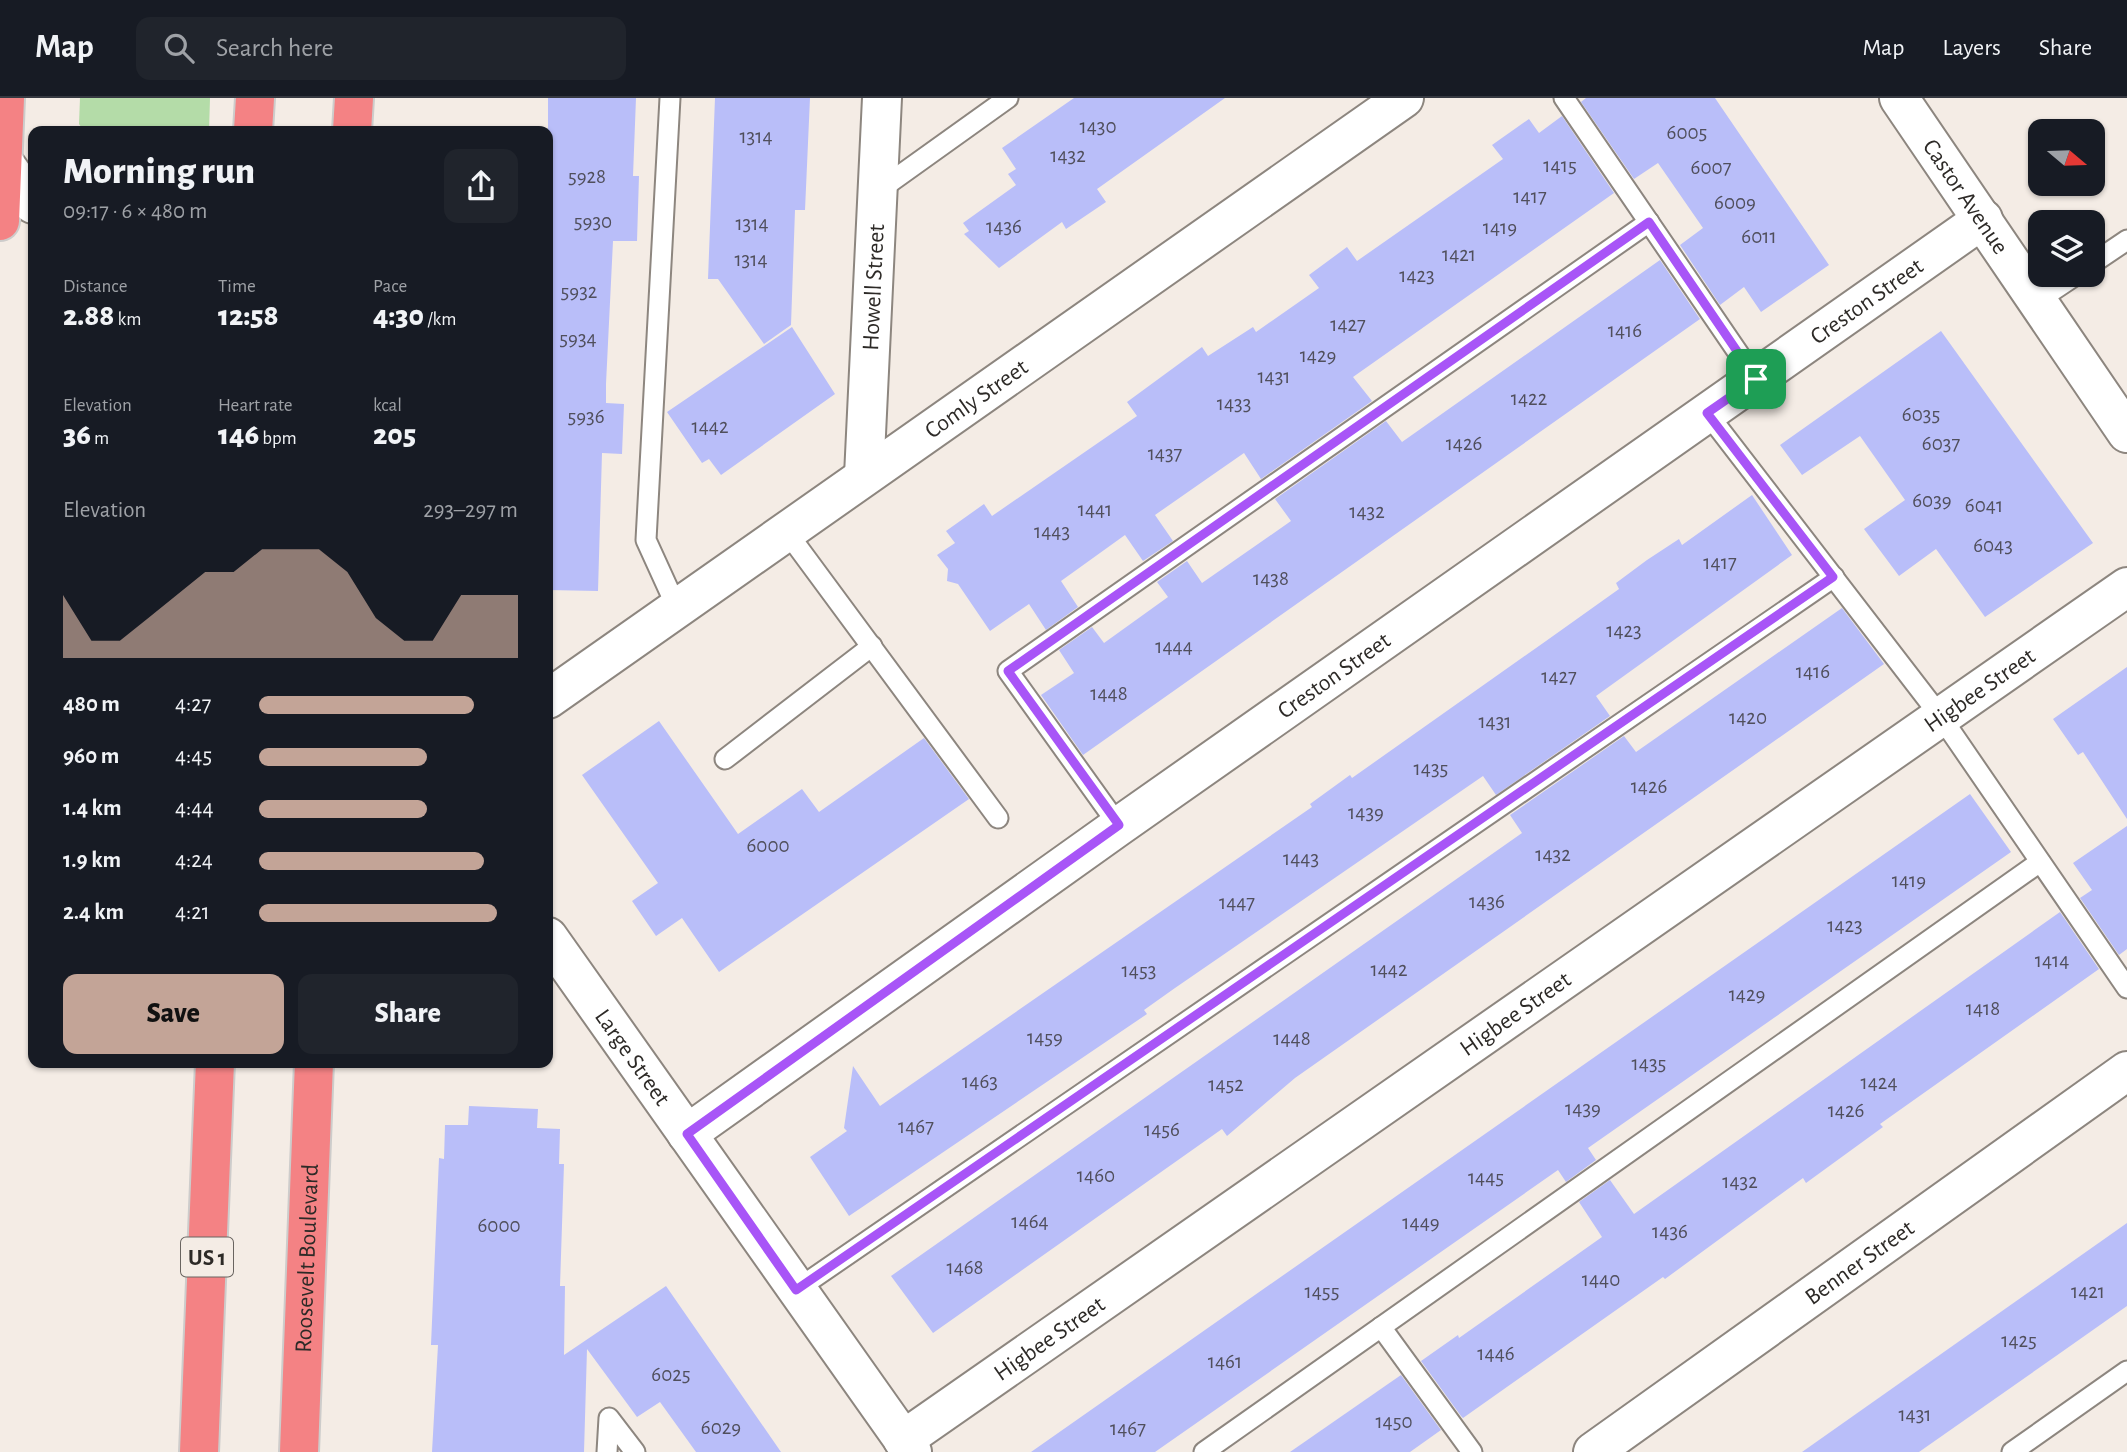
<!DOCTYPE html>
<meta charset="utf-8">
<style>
:root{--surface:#171b24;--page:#20242c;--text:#f1f3f6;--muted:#9ea1a6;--line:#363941;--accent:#c3a497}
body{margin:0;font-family:"Alegreya Sans",sans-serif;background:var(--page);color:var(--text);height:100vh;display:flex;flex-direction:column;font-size:26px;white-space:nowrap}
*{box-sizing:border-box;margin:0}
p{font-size:23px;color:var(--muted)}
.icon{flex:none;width:38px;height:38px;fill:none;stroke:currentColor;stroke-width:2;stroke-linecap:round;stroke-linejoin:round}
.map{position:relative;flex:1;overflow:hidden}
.sheet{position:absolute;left:28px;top:28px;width:525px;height:942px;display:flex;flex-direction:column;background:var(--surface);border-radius:14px;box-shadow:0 2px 5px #0004}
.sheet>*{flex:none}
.needle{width:46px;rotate:109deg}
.controls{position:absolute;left:2028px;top:21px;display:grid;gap:14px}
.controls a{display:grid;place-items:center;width:77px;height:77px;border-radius:14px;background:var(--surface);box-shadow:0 2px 5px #0004;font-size:35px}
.pin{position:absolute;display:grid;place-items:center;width:60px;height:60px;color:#fff;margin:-30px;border-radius:14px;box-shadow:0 4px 10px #0006}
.round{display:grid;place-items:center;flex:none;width:74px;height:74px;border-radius:14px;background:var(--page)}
.headline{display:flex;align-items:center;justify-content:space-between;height:119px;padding:0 35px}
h1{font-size:38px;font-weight:800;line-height:52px}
.stats{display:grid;grid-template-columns:repeat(3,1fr);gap:10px;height:119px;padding:7px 35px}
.stats div{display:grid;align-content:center}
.stats b{font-size:30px;font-weight:800}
.stats small{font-size:19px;font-weight:400}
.stats p{font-size:19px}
.chart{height:196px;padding:14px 35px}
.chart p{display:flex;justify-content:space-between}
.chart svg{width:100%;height:126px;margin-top:7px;fill:var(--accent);opacity:.7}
.action{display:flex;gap:14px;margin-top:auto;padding:14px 35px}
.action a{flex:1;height:80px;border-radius:14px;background:var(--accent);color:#111;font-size:28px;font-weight:800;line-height:80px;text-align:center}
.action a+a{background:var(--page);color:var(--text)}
ul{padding:0 35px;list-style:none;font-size:23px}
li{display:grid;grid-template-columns:112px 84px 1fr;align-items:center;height:52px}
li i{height:18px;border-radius:9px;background:var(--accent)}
header{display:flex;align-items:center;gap:42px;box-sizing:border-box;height:98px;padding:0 35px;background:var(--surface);border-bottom:2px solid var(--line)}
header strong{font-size:33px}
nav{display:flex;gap:38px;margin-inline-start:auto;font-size:24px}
.search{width:490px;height:63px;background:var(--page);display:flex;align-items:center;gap:18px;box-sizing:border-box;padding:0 24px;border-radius:14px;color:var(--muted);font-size:26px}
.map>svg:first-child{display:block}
.green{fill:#b4dca8}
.building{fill:#b9bef9}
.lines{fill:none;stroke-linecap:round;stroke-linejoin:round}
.service-casing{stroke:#8d867f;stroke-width:23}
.minor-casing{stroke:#8d867f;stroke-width:42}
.tertiary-casing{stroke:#8d867f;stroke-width:42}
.secondary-casing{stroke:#8d867f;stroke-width:42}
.trunk-casing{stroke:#cdcccb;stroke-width:42}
.service{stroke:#fff;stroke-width:19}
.minor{stroke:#fff;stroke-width:38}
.tertiary{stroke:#fff;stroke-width:38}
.secondary{stroke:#fff;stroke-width:38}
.trunk{stroke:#f48284;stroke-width:38}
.route-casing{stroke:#fff;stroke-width:14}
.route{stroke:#a855f7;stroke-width:9}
.labels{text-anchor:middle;stroke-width:5;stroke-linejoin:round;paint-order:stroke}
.number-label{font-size:21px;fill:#504f5c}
.shield{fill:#f4ece5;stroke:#696460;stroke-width:2}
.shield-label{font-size:23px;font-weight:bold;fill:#2d2a27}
.street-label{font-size:24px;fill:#2d2a27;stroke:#f4ece5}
</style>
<header>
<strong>Map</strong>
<div class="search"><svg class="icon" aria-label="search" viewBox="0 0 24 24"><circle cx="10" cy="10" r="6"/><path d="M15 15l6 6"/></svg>Search here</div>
<nav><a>Map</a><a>Layers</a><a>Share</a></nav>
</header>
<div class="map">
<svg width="2127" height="1354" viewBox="0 0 2127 1354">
<rect width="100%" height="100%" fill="#f4ece5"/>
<!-- green -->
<path class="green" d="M80 0H210L209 33H84L79 26Z"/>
<!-- building -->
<g class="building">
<path d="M548 0H636L633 78H639L637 143H613L606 286V305L624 306 622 356 602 355 598 493 548 492Z"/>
<path d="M715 0H810L805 112H795L791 227 764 246 718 181H708Z"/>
<path d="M1074 0H1225L1097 91 1106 104 1066 131 1062 124 999 170 964 136 969 133 963 125 1016 87 1008 76 1016 71 1002 50Z"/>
<path d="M1586 0H1715L1829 167 1761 214 1744 189 1720 207 1680 147 1703 130 1658 65 1634 81 1581 4Z"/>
<path d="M1562 18 1614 95 1353 279 1372 303 1261 381 1244 355 1208 380 1155 417 1173 443 1143 463 1125 437 1061 483 1078 509 1046 532 1029 506 990 533 958 486 947 483 948 471 937 457 955 445 946 433 984 406 992 418 1137 318 1127 304 1202 249 1208 258 1253 229 1256 234 1319 190 1309 177 1347 149 1357 163 1503 61 1492 47 1529 21 1539 35Z"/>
<path d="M1660 162 1700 221 1083 657 1041 597 1074 575 1059 552 1092 529 1104 545 1168 499 1157 484 1187 463 1202 485 1291 423 1275 401 1386 323 1402 344Z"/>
<path d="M792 229 835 296 721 377 709 361 702 365 667 314Z"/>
<path d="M1941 233 2093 445 1985 519 1936 451 1899 478 1864 431 1905 402 1860 338 1802 377 1780 347Z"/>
<path d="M1752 397 1792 457 1596 598 1610 618 1496 697 1483 678 1175 890 1144 912 1147 916 849 1118 810 1059 847 1033 844 1030 853 968 880 1008 1312 709 1310 706 1350 677 1352 680 1546 543 1619 491 1616 485 1647 462 1679 441 1682 447Z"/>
<path d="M1842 510 1884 566 1295 980 1227 1038 1222 1031 933 1235 891 1178 1522 735 1510 717 1624 638 1636 654Z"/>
<path d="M2127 569V721L2083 654 2078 657 2053 621Z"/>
<path d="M659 623 738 736 802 691 819 714 924 640 969 701 719 874 682 820 656 838 632 803 658 785 582 677Z"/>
<path d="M1970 696 2011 754 1588 1050 1596 1062 1566 1084 1558 1072 1155 1354H1031Z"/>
<path d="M2127 728V851L2119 857 2080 800 2092 792 2073 765Z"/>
<path d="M2060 814 2099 871 1880 1026 1883 1029 1806 1085 1803 1080 1665 1181 1663 1179 1463 1320 1461 1318 1421 1263 1458 1237 1459 1240 1602 1139 1579 1104 1610 1082 1634 1116Z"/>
<path d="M469 1008 538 1011 537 1030 560 1031 559 1066H564L560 1188H565L564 1257 666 1188 781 1354H696L660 1304 637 1319 587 1251 584 1354H432L438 1247H431L439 1060 444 1061 445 1027H468Z"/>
<path d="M2127 1125V1208L2056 1258 1919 1354H1802Z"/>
<path d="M1401 1277 1441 1332 1410 1354H1290Z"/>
</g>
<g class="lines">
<!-- service casing -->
<g class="service-casing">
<g id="service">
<path d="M670 0 646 442 677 510"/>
<path d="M1564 0 1756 281"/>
<path d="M878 93 1008 0"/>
<path d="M2093 165 2127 142"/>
<path d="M2037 203 2076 177"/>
<path d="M1707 315 1941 619 2127 890"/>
<path d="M786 433 998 720"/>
<path d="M725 661 872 548"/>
<path d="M1119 728 1008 573 1649 124"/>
<path d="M796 1192 1834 479"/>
<path d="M1381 1229 1472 1354"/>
<path d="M607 1354 609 1320 635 1354"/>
<path d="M1204 1354 2040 764"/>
<path d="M2012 1354 2127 1273"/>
</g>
</g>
<!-- minor casing -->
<g class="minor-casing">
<g id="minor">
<path id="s1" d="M864 378 882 0"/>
<path id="s2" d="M548 601 1404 0"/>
<path id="s3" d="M687 1036 1119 728 1983 121"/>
<path id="s4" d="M903 1342 2127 489"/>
<path id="s5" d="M1593 1354 2127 973"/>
</g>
</g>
<!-- tertiary casing -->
<g class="tertiary-casing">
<g id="tertiary">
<path d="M0 59 33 106"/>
<path id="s6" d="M548 839 912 1354"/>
</g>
</g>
<!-- secondary casing -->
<g class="secondary-casing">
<g id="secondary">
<path id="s7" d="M1899 0 2127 335"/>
</g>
</g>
<!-- trunk casing -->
<g class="trunk-casing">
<g id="trunk">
<path d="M253 33 255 0"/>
<path d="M352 33 354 0"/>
<path d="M0 123 5 0"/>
<path d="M199 1354 215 964"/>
<path id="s8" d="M299 1354 314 964"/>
</g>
</g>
<!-- service -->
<use href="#service" class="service"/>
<!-- minor -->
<use href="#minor" class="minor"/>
<!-- tertiary -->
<use href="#tertiary" class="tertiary"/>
<!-- secondary -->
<use href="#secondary" class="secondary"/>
<!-- trunk -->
<use href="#trunk" class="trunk"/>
</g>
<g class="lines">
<!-- route casing -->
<g class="route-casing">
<path id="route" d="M1649 124 1756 281 1707 315 1833 479 796 1192 687 1036 1119 727 1008 573Z"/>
</g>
<!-- route -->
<use href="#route" class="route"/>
</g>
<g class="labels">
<!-- number labels -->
<g class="number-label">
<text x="1098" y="35">1430</text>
<text x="1687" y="41">6005</text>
<text x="756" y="45">1314</text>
<text x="1068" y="64">1432</text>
<text x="1560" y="74">1415</text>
<text x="1711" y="76">6007</text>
<text x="587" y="85">5928</text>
<text x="1530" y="105">1417</text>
<text x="1735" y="111">6009</text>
<text x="593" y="130">5930</text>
<text x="752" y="132">1314</text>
<text x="1004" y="135">1436</text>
<text x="1500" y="136">1419</text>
<text x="1759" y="145">6011</text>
<text x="1459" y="163">1421</text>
<text x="751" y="168">1314</text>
<text x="1417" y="184">1423</text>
<text x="579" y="200">5932</text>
<text x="1348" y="233">1427</text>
<text x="1625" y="239">1416</text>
<text x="578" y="247">5934</text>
<text x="1318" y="264">1429</text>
<text x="1274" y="285">1431</text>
<text x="1529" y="307">1422</text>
<text x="1234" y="312">1433</text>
<text x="1921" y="323">6035</text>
<text x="586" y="325">5936</text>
<text x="710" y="335">1442</text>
<text x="1464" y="352">1426</text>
<text x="1941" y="352">6037</text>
<text x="1165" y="362">1437</text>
<text x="1932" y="409">6039</text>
<text x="1984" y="414">6041</text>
<text x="1095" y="418">1441</text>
<text x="1367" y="420">1432</text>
<text x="1052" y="440">1443</text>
<text x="1993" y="454">6043</text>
<text x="1720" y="471">1417</text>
<text x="1271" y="487">1438</text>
<text x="1624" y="539">1423</text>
<text x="1174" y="555">1444</text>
<text x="1813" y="580">1416</text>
<text x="1559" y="585">1427</text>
<text x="1109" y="602">1448</text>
<text x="1748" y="626">1420</text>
<text x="1495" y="630">1431</text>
<text x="1431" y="677">1435</text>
<text x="1649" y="695">1426</text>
<text x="1366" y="721">1439</text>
<text x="768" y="754">6000</text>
<text x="1553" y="763">1432</text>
<text x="1301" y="767">1443</text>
<text x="1909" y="789">1419</text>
<text x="1487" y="810">1436</text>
<text x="1237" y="811">1447</text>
<text x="1845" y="834">1423</text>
<text x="2052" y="869">1414</text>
<text x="1389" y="878">1442</text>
<text x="1139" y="879">1453</text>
<text x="1747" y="903">1429</text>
<text x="1983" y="917">1418</text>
<text x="1045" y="946">1459</text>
<text x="1292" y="947">1448</text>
<text x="1649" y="972">1435</text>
<text x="980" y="990">1463</text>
<text x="1879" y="991">1424</text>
<text x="1226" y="993">1452</text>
<text x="1583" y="1017">1439</text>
<text x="1846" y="1019">1426</text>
<text x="916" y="1035">1467</text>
<text x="1162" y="1038">1456</text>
<text x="1096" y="1084">1460</text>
<text x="1486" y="1086">1445</text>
<text x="1740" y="1090">1432</text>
<text x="1030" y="1130">1464</text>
<text x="1421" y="1131">1449</text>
<text x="499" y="1134">6000</text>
<text x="1670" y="1140">1436</text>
<text x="965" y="1176">1468</text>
<text x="1601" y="1188">1440</text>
<text x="1322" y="1200">1455</text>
<text x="2088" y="1200">1421</text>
<text x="2019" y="1249">1425</text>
<text x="1496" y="1262">1446</text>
<text x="1225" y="1270">1461</text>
<text x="671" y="1283">6025</text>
<text x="1915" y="1323">1431</text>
<text x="1394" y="1330">1450</text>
<text x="721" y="1336">6029</text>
<text x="1128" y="1337">1467</text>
</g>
<!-- shield labels -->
<rect class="shield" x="181" y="1139.5" width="52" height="39" rx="5"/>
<g class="shield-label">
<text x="207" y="1167">US 1</text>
</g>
<!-- street labels -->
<g class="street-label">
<text dy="8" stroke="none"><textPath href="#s7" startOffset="119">Castor Avenue</textPath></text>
<text dy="8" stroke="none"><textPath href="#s1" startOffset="189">Howell Street</textPath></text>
<text dy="8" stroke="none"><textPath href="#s3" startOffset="1444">Creston Street</textPath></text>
<text dy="8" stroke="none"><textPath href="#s2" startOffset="523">Comly Street</textPath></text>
<text dy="8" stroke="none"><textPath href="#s3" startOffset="793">Creston Street</textPath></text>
<text dy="8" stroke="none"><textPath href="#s4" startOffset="1312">Higbee Street</textPath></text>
<text dy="8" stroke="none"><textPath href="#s4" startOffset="746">Higbee Street</textPath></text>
<text dy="8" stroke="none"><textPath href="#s6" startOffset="147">Large Street</textPath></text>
<text dy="8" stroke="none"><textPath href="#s8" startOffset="194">Roosevelt Boulevard</textPath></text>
<text dy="8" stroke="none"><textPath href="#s5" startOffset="327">Benner Street</textPath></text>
<text dy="8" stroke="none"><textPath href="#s4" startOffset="178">Higbee Street</textPath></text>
</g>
</g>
</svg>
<div class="controls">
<a><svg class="needle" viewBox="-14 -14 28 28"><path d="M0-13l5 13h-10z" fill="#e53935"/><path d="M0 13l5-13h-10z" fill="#9ea1a6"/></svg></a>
<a><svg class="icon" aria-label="layers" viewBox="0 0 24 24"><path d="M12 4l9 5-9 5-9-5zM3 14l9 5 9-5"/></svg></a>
</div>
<div class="pin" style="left:1756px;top:281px;background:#1e9e55"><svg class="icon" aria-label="arrive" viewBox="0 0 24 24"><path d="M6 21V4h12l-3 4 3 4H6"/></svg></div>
<section class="sheet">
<div class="headline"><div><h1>Morning run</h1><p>09:17 · 6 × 480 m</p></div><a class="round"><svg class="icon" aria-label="share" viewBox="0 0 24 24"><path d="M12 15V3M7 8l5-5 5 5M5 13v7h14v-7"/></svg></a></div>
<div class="stats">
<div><p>Distance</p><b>2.88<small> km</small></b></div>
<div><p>Time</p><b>12:58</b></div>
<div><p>Pace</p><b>4:30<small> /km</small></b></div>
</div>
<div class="stats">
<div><p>Elevation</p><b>36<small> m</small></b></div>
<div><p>Heart rate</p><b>146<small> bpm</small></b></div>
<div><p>kcal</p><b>205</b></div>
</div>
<div class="chart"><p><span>Elevation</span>293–297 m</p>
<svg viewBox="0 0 160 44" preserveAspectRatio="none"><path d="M0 44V22L10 38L20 38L30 30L40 22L50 14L60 14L70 6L80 6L90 6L100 14L110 30L120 38L130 38L140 22L150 22L160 22V44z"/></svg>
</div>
<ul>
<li><b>480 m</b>4:27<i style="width:83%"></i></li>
<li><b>960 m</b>4:45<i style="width:65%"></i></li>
<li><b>1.4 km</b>4:44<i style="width:65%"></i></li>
<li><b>1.9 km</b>4:24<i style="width:87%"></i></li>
<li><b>2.4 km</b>4:21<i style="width:92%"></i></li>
</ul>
<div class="action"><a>Save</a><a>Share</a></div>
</section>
</div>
